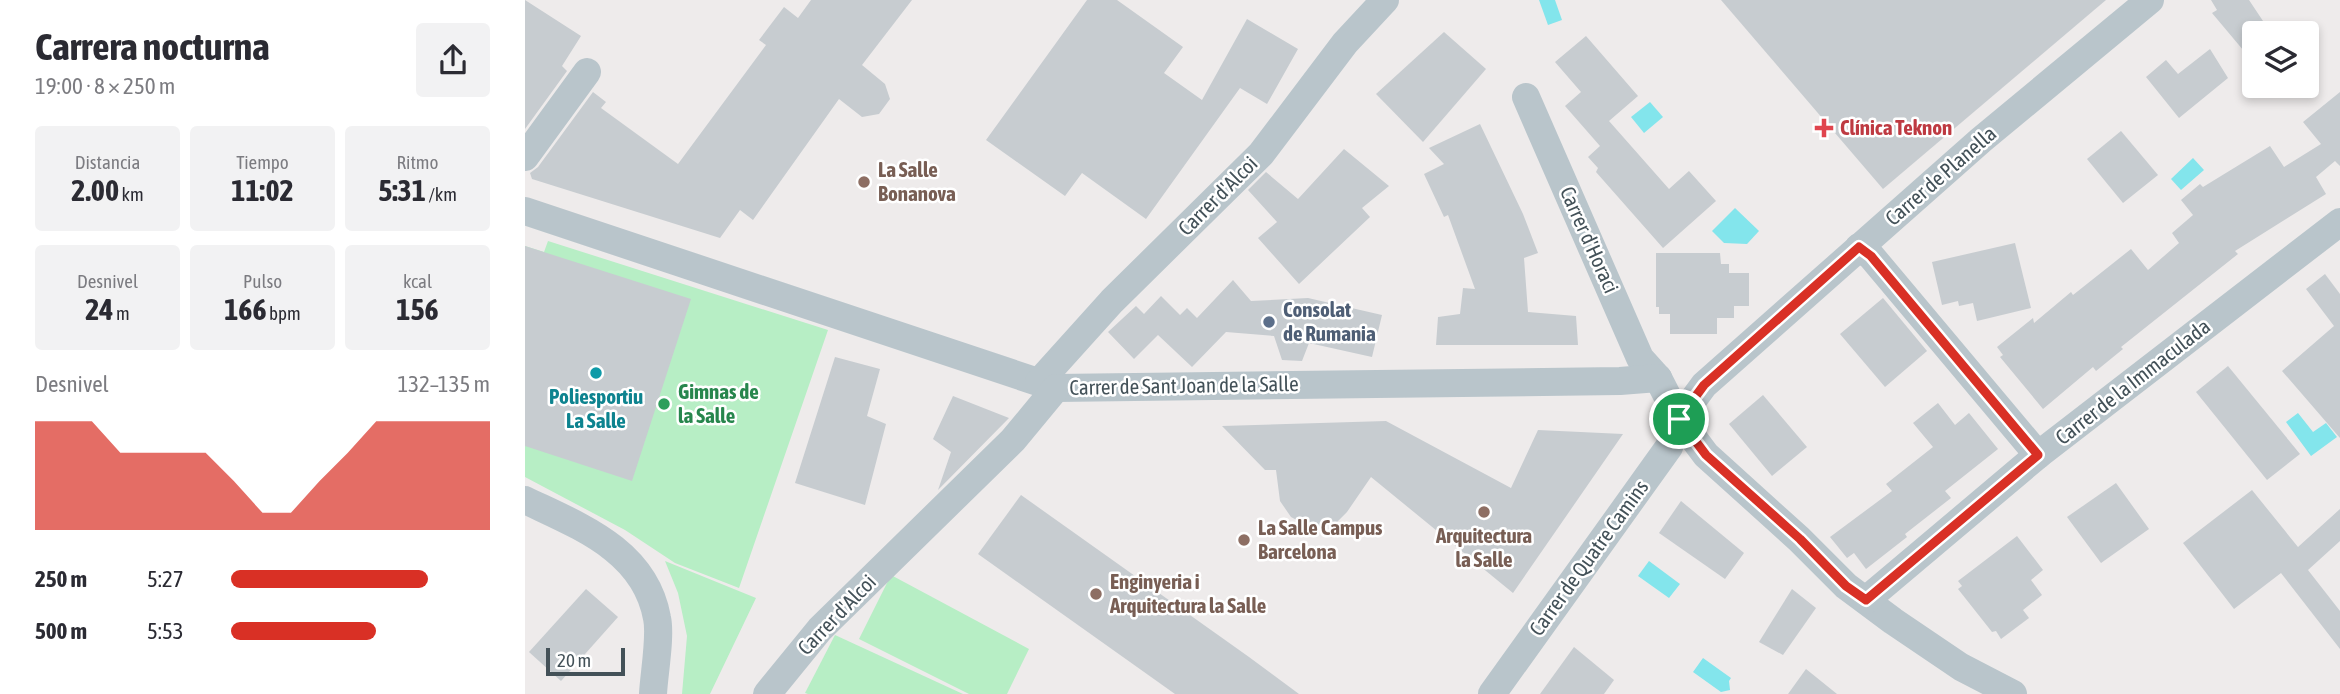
<!DOCTYPE html>
<html lang="es">
<meta charset="utf-8">
<style>
:root{--surface:#fff;--page:#f2f2f3;--text:#2b2b33;--muted:#7c7c81;--accent:#d93025}
body{margin:0;font-family:"Asap Condensed",sans-serif;background:var(--page);color:var(--text);height:100vh;display:flex;flex-direction:column;font-size:26px;white-space:nowrap}
*{box-sizing:border-box;margin:0}
p{font-size:23px;color:var(--muted)}
.icon{flex:none;width:38px;height:38px;fill:none;stroke:currentColor;stroke-width:2;stroke-linecap:round;stroke-linejoin:round}
.map{position:relative;flex:1;overflow:hidden}
.side{display:flex;flex-direction:column;background:var(--surface);width:525px}
.side>*{flex:none}
.fabs{position:absolute;left:1717px;top:21px;display:grid;gap:14px}
.fabs a{display:grid;place-items:center;width:77px;height:77px;border-radius:7px;background:var(--surface);box-shadow:0 4px 10px #0003;font-size:35px}
.scale{position:absolute;left:21px;bottom:18px;width:79px;box-sizing:border-box;padding-left:7px;border:4px solid #435158;border-top:0;font-size:19px;line-height:24px;white-space:nowrap;color:#435158;-webkit-text-stroke:5px #fff;paint-order:stroke}
.pin{position:absolute;display:grid;place-items:center;width:60px;height:60px;color:#fff;margin:-30px;border:4px solid #fff;border-radius:50%;box-shadow:0 2px 7px #0007}
.round{display:grid;place-items:center;flex:none;width:74px;height:74px;border-radius:7px;background:var(--page)}
.summary{display:flex;align-items:center;justify-content:space-between;height:119px;padding:0 35px}
h1{font-size:38px;font-weight:700;line-height:52px}
.figures{display:grid;grid-template-columns:repeat(3,1fr);gap:10px;height:119px;padding:7px 35px}
.figures div{display:grid;align-content:center;border-radius:7px;background:var(--page);text-align:center}
.figures b{font-size:30px;font-weight:700}
.figures small{font-size:19px;font-weight:400}
.figures p{font-size:19px}
.chart{height:196px;padding:14px 35px}
.chart p{display:flex;justify-content:space-between}
.chart svg{width:100%;height:126px;margin-top:7px;fill:var(--accent);opacity:.7}
ul{padding:0 35px;list-style:none;font-size:23px}
li{display:grid;grid-template-columns:112px 84px 1fr;align-items:center;height:52px}
li i{height:18px;border-radius:9px;background:var(--accent)}
main{display:flex;flex:1;min-height:0}
.map>svg:first-child{display:block}
.green{fill:#b7eec5}
.water{fill:#83e5ec}
.building{fill:#c7ccd0}
.lines{fill:none;stroke-linecap:round;stroke-linejoin:round}
.street{stroke:#b9c5cb;stroke-width:28}
.route-casing{stroke:#fff;stroke-width:14}
.route{stroke:#d93025;stroke-width:9}
.health-dot{fill:#e0444e;stroke:#fff;stroke-width:2.5}
.education-dot{fill:#8d6e63;stroke:#fff;stroke-width:2.5}
.service-dot{fill:#5c6f8a;stroke:#fff;stroke-width:2.5}
.culture-dot{fill:#0f9aa8;stroke:#fff;stroke-width:2.5}
.leisure-dot{fill:#2e9e5b;stroke:#fff;stroke-width:2.5}
.labels{text-anchor:middle;stroke-width:5;stroke-linejoin:round;paint-order:stroke}
.health-label{font-size:21px;font-weight:bold;fill:#be3a42;stroke:#fff;text-anchor:start}
.education-label{font-size:21px;font-weight:bold;fill:#785e54;stroke:#fff;text-anchor:start}
.street-label{font-size:21px;fill:#435158;stroke:#fff}
.service-label{font-size:21px;font-weight:bold;fill:#4e5e75;stroke:#fff;text-anchor:start}
.leisure-label{font-size:21px;font-weight:bold;fill:#27864d;stroke:#fff;text-anchor:start}
.culture-label{font-size:21px;font-weight:bold;fill:#0d838f;stroke:#fff}
</style>
<main>
<section class="side">
<div class="summary"><div><h1>Carrera nocturna</h1><p>19:00 · 8 × 250 m</p></div><a class="round"><svg class="icon" aria-label="share" viewBox="0 0 24 24"><path d="M12 15V3M7 8l5-5 5 5M5 13v7h14v-7"/></svg></a></div>
<div class="figures">
<div><p>Distancia</p><b>2.00<small> km</small></b></div>
<div><p>Tiempo</p><b>11:02</b></div>
<div><p>Ritmo</p><b>5:31<small> /km</small></b></div>
</div>
<div class="figures">
<div><p>Desnivel</p><b>24<small> m</small></b></div>
<div><p>Pulso</p><b>166<small> bpm</small></b></div>
<div><p>kcal</p><b>156</b></div>
</div>
<div class="chart"><p><span>Desnivel</span>132–135 m</p>
<svg viewBox="0 0 160 44" preserveAspectRatio="none"><path d="M0 44V6L10 6L20 6L30 17L40 17L50 17L60 17L70 27L80 38L90 38L100 27L110 17L120 6L130 6L140 6L150 6L160 6V44z"/></svg>
</div>
<ul>
<li><b>250 m</b>5:27<i style="width:76%"></i></li>
<li><b>500 m</b>5:53<i style="width:56%"></i></li>
</ul>
</section>
<div class="map">
<svg width="1815" height="694" viewBox="0 0 1815 694">
<rect width="100%" height="100%" fill="#eeebeb"/>
<!-- green -->
<g class="green">
<path d="M23 241 303 330 214 588 150 563 100 530 0 477V246L19 252Z"/>
<path d="M140 561 231 598 185 694H157L162 636 153 593Z"/>
<path d="M366 575 504 649 482 694H444L334 639Z"/>
<path d="M310 635 438 694H283L280 693Z"/>
</g>
<!-- water -->
<g class="water">
<path d="M1014 0H1030L1037 20 1023 25Z"/>
<path d="M1125 102 1138 117 1119 133 1106 117Z"/>
<path d="M1668 158 1679 170 1656 190 1646 179Z"/>
<path d="M1210 208 1234 231 1222 244 1199 243 1187 231Z"/>
<path d="M1773 413 1788 432 1801 423 1812 437 1786 456 1761 422Z"/>
<path d="M1124 561 1155 584 1144 598 1113 576Z"/>
<path d="M1178 658 1206 678 1204 681 1205 690 1196 692 1168 672Z"/>
</g>
<!-- building -->
<g class="building">
<path d="M0 0 56 36 37 66 42 71 0 129Z"/>
<path d="M286 0H387L337 65 360 84 365 99 354 114 337 117 314 99 228 220 215 210 195 238 7 179 5 173 13 167 68 92 81 102 76 108 153 164 241 45 234 40 259 7 273 18Z"/>
<path d="M562 0H592L658 47 639 73 677 100 722 19 773 49 742 104 715 88 621 219 557 173 540 196 461 140Z"/>
<path d="M1196 0H1581L1358 189Z"/>
<path d="M1686 0H1724L1746 33H1729V63L1687 13 1692 10Z"/>
<path d="M919 32 961 69 898 142 851 94Z"/>
<path d="M1061 36 1113 96 1084 121 1144 189 1164 171 1191 201 1138 248 1071 172 1073 168 1063 157 1075 146 1040 106 1056 92 1030 62Z"/>
<path d="M1685 49 1703 78 1654 118 1621 77 1641 60 1653 74Z"/>
<path d="M1815 92V166L1810 161 1791 177 1801 194 1710 251 1713 254 1596 347 1598 349 1571 371 1568 367 1518 409 1475 357 1478 355 1472 347 1508 318 1509 323 1546 292 1548 295 1606 249 1623 270 1654 243 1647 233 1668 215 1656 200 1675 184 1678 187 1745 146 1759 167 1796 144 1778 122Z"/>
<path d="M955 124 998 214 1013 253 999 258 1003 312 1051 316 1053 345H911L913 317 935 314 938 288 950 289 923 215 919 217 899 174 919 164 904 148Z"/>
<path d="M1596 131 1633 175 1598 203 1562 159Z"/>
<path d="M819 149 864 186 837 208 845 217 774 284 733 238 752 222 723 190 741 172 773 199Z"/>
<path d="M1490 243 1506 308 1452 321 1448 303 1434 306 1433 301 1417 305 1407 262Z"/>
<path d="M0 246 166 299 107 481 0 446Z"/>
<path d="M1131 253H1195L1196 264H1204V273H1224V306H1209V318H1192V334H1145V314H1134V307H1131Z"/>
<path d="M1800 274 1815 294V438L1757 371 1809 326 1781 289Z"/>
<path d="M708 280 726 301 783 298 857 315 847 357 784 343 777 361 757 360 749 336 701 332 667 367 633 335 609 359 583 332 611 306 619 314 636 296 655 315 662 308 672 318Z"/>
<path d="M1358 298 1402 351 1360 387 1315 334Z"/>
<path d="M310 357 355 369 342 416 361 424 340 505 270 483Z"/>
<path d="M1703 366 1775 454 1742 480 1671 392Z"/>
<path d="M1238 395 1282 447 1247 476 1204 424Z"/>
<path d="M428 396 484 418 413 490 426 452 408 439Z"/>
<path d="M1413 403 1430 425 1444 413 1473 449 1420 491 1426 498 1380 534 1382 537 1341 569 1329 553 1322 558 1305 537 1367 491 1361 484 1408 447 1388 423Z"/>
<path d="M861 421 986 488 1013 430 1098 434 988 593 846 477 822 512 809 525 795 527 781 525 766 517 755 501 751 470H740L697 426Z"/>
<path d="M1591 483 1624 529 1576 563 1542 517Z"/>
<path d="M1727 490 1773 547 1815 509V541L1783 570 1815 611V649L1756 573 1709 609 1658 543Z"/>
<path d="M496 495 724 657 774 694H650L453 554Z"/>
<path d="M1156 501 1219 553 1200 579 1134 533Z"/>
<path d="M1492 536 1518 570 1506 580 1517 595 1498 610 1504 618 1476 639 1471 631 1467 632 1433 589 1437 586 1433 581Z"/>
<path d="M61 589 93 617 36 681 4 652Z"/>
<path d="M1267 589 1291 608 1258 655 1234 642Z"/>
<path d="M1049 647 1089 680 1079 694H1015Z"/>
<path d="M1281 669 1312 694H1263Z"/>
</g>
<g class="lines">
<!-- street -->
<g class="street">
<path d="M1001 97 1115 358 1133 378 1154 419 1181 455 1274 539 1321 586 1368 621 1436 667 1488 694"/>
<path d="M0 157 62 72"/>
<path d="M0 211 531 388 1095 381 1133 378"/>
<path d="M1334 247 1346 256 1513 455"/>
<path d="M514 382 587 301 736 154 820 43 860 0"/>
<path d="M0 500C54 526 120 550 132 618 136 636 129 674 128 694"/>
<path d="M1341 600 1513 455 1815 222"/>
<path d="M242 694 295 629 488 440 531 388"/>
<path d="M967 694 1144 447 1154 419 1179 385 1456 140 1625 0"/>
</g>
</g>
<g class="lines">
<!-- route casing -->
<g class="route-casing">
<path id="route" d="M1334 247 1346 256 1513 455 1341 600 1321 586 1275 539 1181 455 1154 419 1179 385Z"/>
</g>
<!-- route -->
<use href="#route" class="route"/>
</g>
<!-- markers -->
<path class="health-dot" d="M1295.5 117.5h7v7h7v7h-7v7h-7v-7h-7v-7h7z"/>
<g class="education-dot">
<circle cx="339" cy="182" r="7"/>
<circle cx="959" cy="512" r="7"/>
<circle cx="719" cy="540" r="7"/>
<circle cx="571" cy="594" r="7"/>
</g>
<circle class="service-dot" cx="744" cy="322" r="7"/>
<circle class="culture-dot" cx="71" cy="373" r="7"/>
<circle class="leisure-dot" cx="139" cy="404" r="7"/>
<g class="labels">
<!-- health labels -->
<g class="health-label">
<text x="1315" y="135">Clínica Teknon</text>
</g>
<!-- education labels -->
<g class="education-label">
<text x="353" y="177">La Salle<tspan x="353" dy="24">Bonanova</tspan></text>
<text x="733" y="535">La Salle Campus<tspan x="733" dy="24">Barcelona</tspan></text>
<text x="959" y="543" text-anchor="middle">Arquitectura<tspan x="959" dy="24">la Salle</tspan></text>
<text x="585" y="589">Enginyeria i<tspan x="585" dy="24">Arquitectura la Salle</tspan></text>
</g>
<!-- street labels -->
<g class="street-label">
<text transform="translate(1416 176) rotate(-41)" y="7">Carrer de Planella</text>
<text transform="translate(693 196) rotate(-45)" y="7">Carrer d'Alcoi</text>
<text transform="translate(1064 240) rotate(66)" y="7">Carrer d'Horaci</text>
<text transform="translate(1608 382) rotate(-38)" y="7">Carrer de la Immaculada</text>
<text transform="translate(659 386) rotate(-1)" y="7">Carrer de Sant Joan de la Salle</text>
<text transform="translate(1064 558) rotate(-54)" y="7">Carrer de Quatre Camins</text>
<text transform="translate(312 615) rotate(-46)" y="7">Carrer d'Alcoi</text>
</g>
<!-- service labels -->
<g class="service-label">
<text x="758" y="317">Consolat<tspan x="758" dy="24">de Rumania</tspan></text>
</g>
<!-- leisure labels -->
<g class="leisure-label">
<text x="153" y="399">Gimnas de<tspan x="153" dy="24">la Salle</tspan></text>
</g>
<!-- culture labels -->
<g class="culture-label">
<text x="71" y="404">Poliesportiu<tspan x="71" dy="24">La Salle</tspan></text>
</g>
</g>
</svg>
<div class="fabs">
<a><svg class="icon" aria-label="layers" viewBox="0 0 24 24"><path d="M12 4l9 5-9 5-9-5zM3 14l9 5 9-5"/></svg></a>
</div>
<div class="scale">20 m</div>
<div class="pin" style="left:1154px;top:419px;background:#1e9e55"><svg class="icon" aria-label="arrive" viewBox="0 0 24 24"><path d="M6 21V4h12l-3 4 3 4H6"/></svg></div>
</div>
</main>
